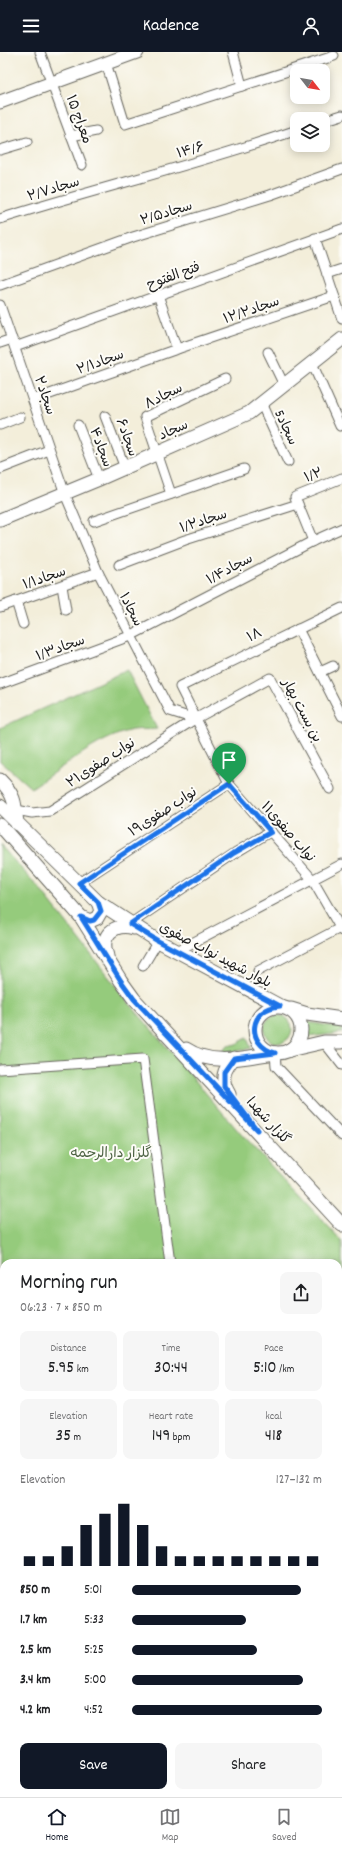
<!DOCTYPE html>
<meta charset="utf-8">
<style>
:root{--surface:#fff;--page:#f6f6f6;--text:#202124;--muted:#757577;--line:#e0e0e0;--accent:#111827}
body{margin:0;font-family:Dekko,"Playpen Sans Arabic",sans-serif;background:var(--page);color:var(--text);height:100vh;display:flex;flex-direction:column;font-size:15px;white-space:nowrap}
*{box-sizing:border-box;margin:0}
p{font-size:13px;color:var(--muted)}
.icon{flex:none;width:22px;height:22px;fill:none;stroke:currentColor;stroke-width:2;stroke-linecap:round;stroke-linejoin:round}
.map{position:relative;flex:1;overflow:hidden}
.drawer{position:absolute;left:0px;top:1207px;width:342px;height:538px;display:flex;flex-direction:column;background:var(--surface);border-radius:12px 12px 0 0;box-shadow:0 2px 10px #0003}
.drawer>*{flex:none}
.needle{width:26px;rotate:121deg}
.tools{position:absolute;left:290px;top:12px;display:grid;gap:8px}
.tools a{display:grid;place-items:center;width:40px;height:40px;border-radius:8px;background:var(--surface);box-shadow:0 2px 10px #0003;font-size:20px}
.pin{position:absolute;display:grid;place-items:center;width:34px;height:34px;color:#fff;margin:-41px -17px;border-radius:50% 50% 50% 0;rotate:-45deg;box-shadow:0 0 4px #0007}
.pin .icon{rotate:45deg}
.round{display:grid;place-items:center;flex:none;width:42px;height:42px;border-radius:8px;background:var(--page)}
.head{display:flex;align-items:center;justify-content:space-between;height:68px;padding:0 20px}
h1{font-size:22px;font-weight:600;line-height:30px}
.stats{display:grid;grid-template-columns:repeat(3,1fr);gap:6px;height:68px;padding:4px 20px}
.stats div{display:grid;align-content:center;border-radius:8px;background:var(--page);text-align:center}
.stats b{font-size:17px;font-weight:600}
.stats small{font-size:11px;font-weight:400}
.stats p{font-size:11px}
.chart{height:112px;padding:8px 20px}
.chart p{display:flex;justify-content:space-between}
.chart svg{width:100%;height:72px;margin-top:4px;stroke:var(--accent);stroke-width:6}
.action{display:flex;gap:8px;margin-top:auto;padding:8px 20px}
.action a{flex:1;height:46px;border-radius:8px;background:var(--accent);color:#fff;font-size:16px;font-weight:600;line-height:46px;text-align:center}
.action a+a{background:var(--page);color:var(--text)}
ul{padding:0 20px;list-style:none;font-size:13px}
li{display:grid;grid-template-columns:64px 48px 1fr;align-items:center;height:30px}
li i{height:10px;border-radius:5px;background:var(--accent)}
header{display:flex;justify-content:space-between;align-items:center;height:52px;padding:0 20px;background:var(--accent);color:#fff;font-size:18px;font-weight:600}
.dock{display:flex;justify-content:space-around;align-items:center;height:56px;border-top:1px solid var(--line);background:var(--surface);font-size:11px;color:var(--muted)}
.dock a{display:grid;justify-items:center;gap:2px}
.dock .selected{color:var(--accent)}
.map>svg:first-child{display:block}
.built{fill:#ddd5f6}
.green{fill:#95cb7c;stroke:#58744c}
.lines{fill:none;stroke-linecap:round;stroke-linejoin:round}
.street-casing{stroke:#67665e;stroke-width:11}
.secondary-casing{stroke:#67665e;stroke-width:15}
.highway-casing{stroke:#67665e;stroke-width:19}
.street{stroke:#fff;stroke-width:9}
.secondary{stroke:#fff;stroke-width:13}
.highway{stroke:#fff;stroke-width:17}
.route-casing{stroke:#fff;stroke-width:8}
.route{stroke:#1a73e8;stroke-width:5}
.labels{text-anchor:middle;stroke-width:4;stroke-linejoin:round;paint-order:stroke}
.street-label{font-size:14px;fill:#1c1c1c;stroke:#fdfcf7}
.park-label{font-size:14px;fill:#4c6242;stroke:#fdfcf7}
</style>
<header><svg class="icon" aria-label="menu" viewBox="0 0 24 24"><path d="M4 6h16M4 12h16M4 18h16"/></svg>Kadence<svg class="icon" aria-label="person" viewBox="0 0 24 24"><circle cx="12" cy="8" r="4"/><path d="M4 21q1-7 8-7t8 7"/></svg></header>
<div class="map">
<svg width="342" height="1745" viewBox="0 0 342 1745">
<rect width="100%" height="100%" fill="#fdfcf7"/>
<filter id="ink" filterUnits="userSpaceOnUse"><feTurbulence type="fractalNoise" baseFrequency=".025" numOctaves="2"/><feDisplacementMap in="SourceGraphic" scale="8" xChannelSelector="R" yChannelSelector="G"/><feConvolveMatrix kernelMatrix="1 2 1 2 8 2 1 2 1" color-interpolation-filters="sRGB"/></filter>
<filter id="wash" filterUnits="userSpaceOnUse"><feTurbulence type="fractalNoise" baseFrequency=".012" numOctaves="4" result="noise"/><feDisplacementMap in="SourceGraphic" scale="16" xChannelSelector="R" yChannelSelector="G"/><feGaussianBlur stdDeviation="0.9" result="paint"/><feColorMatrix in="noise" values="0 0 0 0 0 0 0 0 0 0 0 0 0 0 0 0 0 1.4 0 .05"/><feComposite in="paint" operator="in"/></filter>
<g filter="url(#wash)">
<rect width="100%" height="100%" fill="#f3eeda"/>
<!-- built -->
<path class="built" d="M342 1665V1745H238L237 1741H338V1667Z"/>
<!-- green -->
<g class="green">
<path d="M127 618 157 677C149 678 140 677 132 678 97 686 61 717 31 736L0 709V676Z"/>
<path d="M0 793 39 836 129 951 240 1081 342 1189V1436L338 1438V1211H4V1450L0 1449Z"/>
<circle cx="278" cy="977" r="14"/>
<path d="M307 970 342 976V981L307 985Z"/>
<path d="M247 986 251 996 225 1002 222 1000 227 994 236 992Z"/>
<path d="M342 1510V1531L338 1530V1518Z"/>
<path d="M117 1741H143L136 1745H110Z"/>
</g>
</g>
<g filter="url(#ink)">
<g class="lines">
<!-- street casing -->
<g class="street-casing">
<g id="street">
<path d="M40 0 82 113"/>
<path d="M233 0 242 34"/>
<path d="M106 11 125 72 334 4"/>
<path d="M323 69 342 63"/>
<path d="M71 84 96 79"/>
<path d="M0 98 27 90"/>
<path d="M0 167C98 136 199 112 297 78"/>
<path d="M315 186 342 267"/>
<path d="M327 222 342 217"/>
<path d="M0 233 133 185 270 143 342 117"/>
<path d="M158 243 177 297"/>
<path d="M0 253 65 442 98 520 170 659 195 667"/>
<path d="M0 291 12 287"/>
<path d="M15 295 342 177"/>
<path d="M268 300 284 333"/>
<path d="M312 311 340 374"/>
<path d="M33 348 177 297 334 244"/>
<path d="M261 351 288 410"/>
<path d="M105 364 125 416"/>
<path d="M0 373 20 365"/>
<path d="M78 373 99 427"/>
<path d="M0 417 49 398"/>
<path d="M171 442 145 365 225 327"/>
<path d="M94 469 244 417"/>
<path d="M313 489 295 445 342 426"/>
<path d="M119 513 185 488 298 452"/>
<path d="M62 534 66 558"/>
<path d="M16 549 23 572"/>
<path d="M0 555 98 520"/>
<path d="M342 556 180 635 229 732 312 827 342 879"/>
<path d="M298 577 342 664"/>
<path d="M320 620 333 614"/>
<path d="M0 632 130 584 313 489 342 476"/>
<path d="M16 758 32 761 50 759 195 667 270 626 330 737"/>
<path d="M79 831 229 732"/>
<path d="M130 872 235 801 271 779"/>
<path d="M177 899 342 812"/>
<path d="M143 914 158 889"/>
<path d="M258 919 342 875"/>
<path d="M324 990 342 1013"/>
<path d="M275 1001 276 1014 342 1084"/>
<path d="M0 1017 143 1007 170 1211"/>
<path d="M338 1248H342"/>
<path d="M0 1275H4"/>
<path d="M0 1287H4"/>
<path d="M203 1741 204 1745"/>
</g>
</g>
<!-- secondary casing -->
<g class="secondary-casing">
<g id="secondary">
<path d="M0 50 137 0"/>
<path d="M0 468 99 427 249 361 342 287"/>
<path d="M0 728C15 743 15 751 17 772"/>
<path d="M0 754 98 850 158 889 280 954"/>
<path d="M0 773 81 865 121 929 134 947 342 1173"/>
<path d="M81 865 90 869 97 866 101 859 98 850"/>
<path d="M107 904C99 884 114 870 134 876"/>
<circle cx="278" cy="978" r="23"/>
<path d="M291 957 307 962 342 967"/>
<path d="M186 997C213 1015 245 1005 275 1001"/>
<path d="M289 998 324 990H342"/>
<path d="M229 1042C220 1028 223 1018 234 1006"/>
<path d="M0 1475 4 1476"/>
<path d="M0 1498 4 1499"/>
<path d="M338 1550H342"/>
<path d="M338 1581 342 1578"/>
</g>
</g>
<!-- highway casing -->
<g class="highway-casing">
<g id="highway">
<path d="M338 1601 342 1599"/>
<path d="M338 1632 342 1629"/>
<path d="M76 1745 84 1741"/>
<path d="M151 1745 158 1741"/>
</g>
</g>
<!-- street -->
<use href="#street" class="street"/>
<!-- secondary -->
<use href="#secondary" class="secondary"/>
<!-- highway -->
<use href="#highway" class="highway"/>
</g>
</g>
<g class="lines" filter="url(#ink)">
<!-- route casing -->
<g class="route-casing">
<path id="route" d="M229 732 271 780 234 801 130 872 158 889 280 954C249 956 245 992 275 1001L234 1006 224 1020V1034L257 1078 134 947 121 929 81 865 90 869 94 868 101 859 98 850 79 831Z"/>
</g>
<!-- route -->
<use href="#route" class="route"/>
</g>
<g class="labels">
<!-- street labels -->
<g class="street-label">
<text transform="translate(80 67) rotate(70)" y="5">معراج ۱۵</text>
<text transform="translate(190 97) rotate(-16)" y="5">۱۴/۶</text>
<text transform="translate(53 136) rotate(-17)" y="5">سجاد۲/۷</text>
<text transform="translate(166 160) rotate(-17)" y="5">۲/۵سجاد</text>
<text transform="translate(173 223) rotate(-20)" y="5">فتح الفتوح</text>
<text transform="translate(251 257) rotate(-19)" y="5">۱۲/۲سجاد</text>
<text transform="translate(100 309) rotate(-20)" y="5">۲/۱سجاد</text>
<text transform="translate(46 343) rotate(71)" y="5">۲سجاد</text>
<text transform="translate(163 343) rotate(-27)" y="5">۸سجاد</text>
<text transform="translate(287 375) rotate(65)" y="5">5سجاد</text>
<text transform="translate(173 377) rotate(-24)" y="5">سجاد</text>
<text transform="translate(128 385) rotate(70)" y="5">۶سجاد</text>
<text transform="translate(102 395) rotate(69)" y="5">۴سجاد</text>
<text transform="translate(313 422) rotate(-22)" y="5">۱/۲</text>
<text transform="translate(203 468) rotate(-18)" y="5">۱/۲سجاد</text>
<text transform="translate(229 516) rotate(-28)" y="5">۱/۴سجاد</text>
<text transform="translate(44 525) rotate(-19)" y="5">۱/۱سجاد</text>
<text transform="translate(132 557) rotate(63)" y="5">۱سجاد</text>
<text transform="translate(254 582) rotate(-26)" y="5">۱۸</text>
<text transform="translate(60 595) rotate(-20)" y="5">۱/۳سجاد</text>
<text transform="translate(303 658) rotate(62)" y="5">بن بست بهار</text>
<text transform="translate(100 710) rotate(-33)" y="5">۲۱نواب صفوی</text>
<text transform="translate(162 759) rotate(-33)" y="5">۱۹نواب صفوی</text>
<text transform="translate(289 779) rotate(49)" y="5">۱۱نواب صفوی</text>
<text transform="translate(216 902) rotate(28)" y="5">بلوار شهید نواب صفوی</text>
<text transform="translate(269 1068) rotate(48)" y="5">گلزار شهدا</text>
</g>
<!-- park labels -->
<g class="park-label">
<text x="111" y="1105">گلزار دارالرحمه</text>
</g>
</g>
</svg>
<div class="tools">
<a><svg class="needle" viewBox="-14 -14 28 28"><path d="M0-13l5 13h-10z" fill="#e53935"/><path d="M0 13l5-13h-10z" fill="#757577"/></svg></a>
<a><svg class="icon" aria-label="layers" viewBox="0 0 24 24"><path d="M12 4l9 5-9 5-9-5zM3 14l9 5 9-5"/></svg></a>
</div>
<div class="pin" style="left:229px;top:732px;background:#1e9e55"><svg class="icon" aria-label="arrive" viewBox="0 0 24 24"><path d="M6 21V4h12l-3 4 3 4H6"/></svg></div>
<section class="drawer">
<div class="head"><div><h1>Morning run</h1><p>06:23 · 7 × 850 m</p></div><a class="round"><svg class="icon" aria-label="share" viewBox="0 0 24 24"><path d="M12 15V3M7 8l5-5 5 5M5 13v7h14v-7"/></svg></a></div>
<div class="stats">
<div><p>Distance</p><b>5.95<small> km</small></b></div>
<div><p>Time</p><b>30:44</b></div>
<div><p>Pace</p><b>5:10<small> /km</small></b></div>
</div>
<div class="stats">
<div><p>Elevation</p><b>35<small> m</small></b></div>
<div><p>Heart rate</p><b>149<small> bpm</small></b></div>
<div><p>kcal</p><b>418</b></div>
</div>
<div class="chart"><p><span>Elevation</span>127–132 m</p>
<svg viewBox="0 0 160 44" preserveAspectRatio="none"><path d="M5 44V38M15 44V38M25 44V32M35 44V19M45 44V12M55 44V6M65 44V19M75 44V32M85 44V38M95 44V38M105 44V38M115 44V38M125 44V38M135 44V38M145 44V38M155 44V38"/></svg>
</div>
<ul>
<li><b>850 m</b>5:01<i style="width:89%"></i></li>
<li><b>1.7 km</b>5:33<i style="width:60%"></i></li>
<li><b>2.5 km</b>5:25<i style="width:66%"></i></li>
<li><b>3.4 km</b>5:00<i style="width:90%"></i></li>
<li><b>4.2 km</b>4:52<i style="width:100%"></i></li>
</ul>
<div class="action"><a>Save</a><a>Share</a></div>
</section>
</div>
<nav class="dock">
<a class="selected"><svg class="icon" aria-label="home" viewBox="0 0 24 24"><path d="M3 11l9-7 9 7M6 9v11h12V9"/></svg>Home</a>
<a><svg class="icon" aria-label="map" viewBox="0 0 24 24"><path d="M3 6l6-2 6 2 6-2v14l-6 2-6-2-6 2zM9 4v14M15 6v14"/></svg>Map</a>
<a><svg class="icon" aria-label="saved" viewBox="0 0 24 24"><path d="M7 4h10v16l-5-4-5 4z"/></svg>Saved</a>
</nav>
